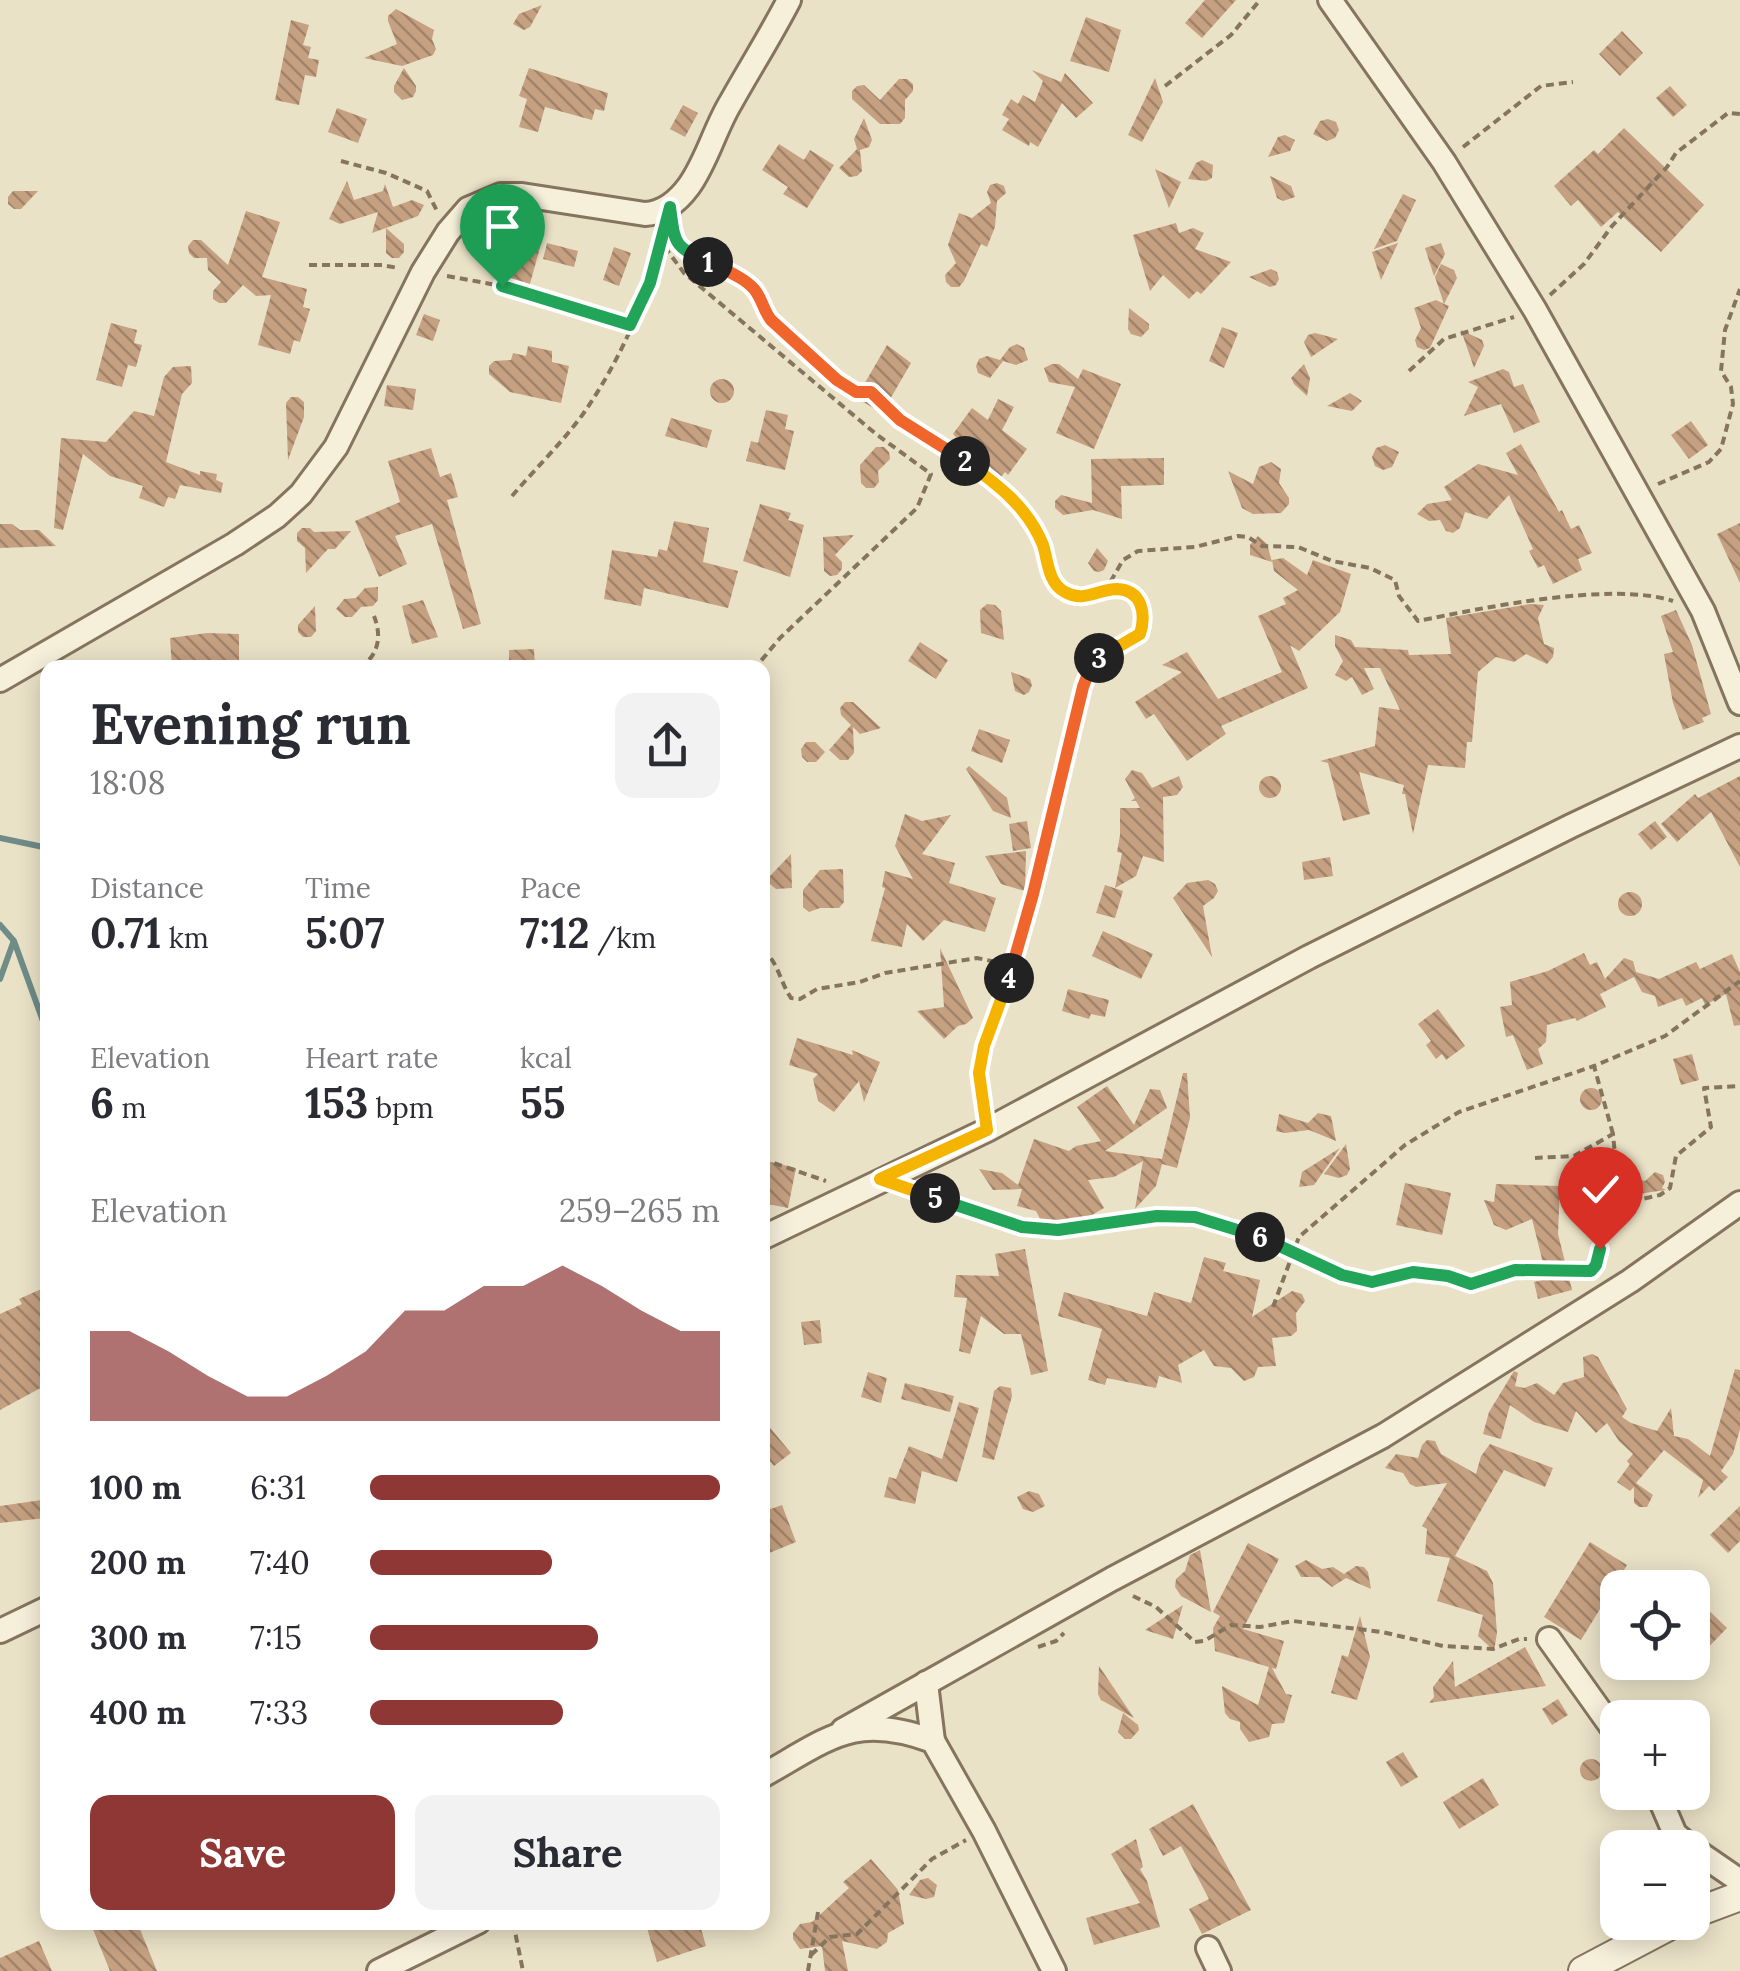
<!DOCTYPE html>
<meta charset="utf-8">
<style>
:root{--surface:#fff;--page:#f2f2f3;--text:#2b2b33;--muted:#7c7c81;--accent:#8e3734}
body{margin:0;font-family:Lora,serif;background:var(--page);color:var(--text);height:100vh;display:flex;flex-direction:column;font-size:38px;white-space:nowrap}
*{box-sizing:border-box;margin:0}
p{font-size:32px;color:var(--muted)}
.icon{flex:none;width:55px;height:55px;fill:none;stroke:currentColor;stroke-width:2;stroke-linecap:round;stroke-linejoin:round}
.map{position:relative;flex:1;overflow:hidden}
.drawer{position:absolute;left:40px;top:660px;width:730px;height:1270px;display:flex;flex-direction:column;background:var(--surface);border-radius:20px;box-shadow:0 5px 25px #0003}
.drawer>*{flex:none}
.tools{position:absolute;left:1600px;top:1570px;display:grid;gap:20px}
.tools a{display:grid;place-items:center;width:110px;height:110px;border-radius:20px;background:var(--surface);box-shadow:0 5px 25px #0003;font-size:50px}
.pin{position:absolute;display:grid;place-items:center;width:85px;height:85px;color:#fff;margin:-102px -42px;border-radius:50% 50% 50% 0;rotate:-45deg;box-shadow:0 0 10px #0007}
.pin .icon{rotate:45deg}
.km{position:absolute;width:50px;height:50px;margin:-25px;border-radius:50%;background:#222;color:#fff;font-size:28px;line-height:50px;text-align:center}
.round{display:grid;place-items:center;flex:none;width:105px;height:105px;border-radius:20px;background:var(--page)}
.overview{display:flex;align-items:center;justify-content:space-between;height:170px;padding:0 50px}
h1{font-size:55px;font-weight:800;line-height:75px}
.metrics{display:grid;grid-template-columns:repeat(3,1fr);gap:15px;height:170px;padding:10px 50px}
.metrics div{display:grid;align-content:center}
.metrics b{font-size:42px;font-weight:800}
.metrics small{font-size:28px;font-weight:400}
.metrics p{font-size:28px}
.chart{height:280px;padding:20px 50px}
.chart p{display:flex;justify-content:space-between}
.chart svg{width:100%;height:180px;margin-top:10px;fill:var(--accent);opacity:.7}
.cta{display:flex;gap:20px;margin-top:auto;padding:20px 50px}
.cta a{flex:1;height:115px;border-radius:20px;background:var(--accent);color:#fff;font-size:40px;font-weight:800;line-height:115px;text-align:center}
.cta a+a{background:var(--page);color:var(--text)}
ul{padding:0 50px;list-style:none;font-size:32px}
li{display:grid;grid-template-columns:160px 120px 1fr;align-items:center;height:75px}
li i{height:25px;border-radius:12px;background:var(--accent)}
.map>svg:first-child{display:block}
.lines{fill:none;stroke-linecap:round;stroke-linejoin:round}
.stream{stroke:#6f8c87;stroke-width:6}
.building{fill:url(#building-back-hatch)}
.minor-casing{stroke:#85745e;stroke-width:28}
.tertiary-casing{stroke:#85745e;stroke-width:32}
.path{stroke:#85745e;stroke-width:4;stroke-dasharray:8 5;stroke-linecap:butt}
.minor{stroke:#f6efda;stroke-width:22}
.tertiary{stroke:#f6efda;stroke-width:28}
.split-1-casing{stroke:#fff;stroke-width:20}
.split-2-casing{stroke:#fff;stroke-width:20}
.split-3-casing{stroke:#fff;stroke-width:20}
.split-4-casing{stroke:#fff;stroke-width:20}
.split-5-casing{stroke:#fff;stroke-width:20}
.split-6-casing{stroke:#fff;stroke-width:20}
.split-7-casing{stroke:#fff;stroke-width:20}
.split-1{stroke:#22a559;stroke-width:12}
.split-2{stroke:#f0652b;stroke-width:12}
.split-3{stroke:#f5b400;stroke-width:12}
.split-4{stroke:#f0652b;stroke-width:12}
.split-5{stroke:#f5b400;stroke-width:12}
.split-6{stroke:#22a559;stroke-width:12}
.split-7{stroke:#22a559;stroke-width:12}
</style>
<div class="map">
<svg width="1740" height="1971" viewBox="0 0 1740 1971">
<defs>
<pattern id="building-back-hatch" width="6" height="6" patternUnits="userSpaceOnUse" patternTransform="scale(2.5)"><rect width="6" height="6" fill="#c5a081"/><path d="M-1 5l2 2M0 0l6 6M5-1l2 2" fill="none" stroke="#a18369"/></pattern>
</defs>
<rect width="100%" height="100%" fill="#eae2c7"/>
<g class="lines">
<!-- stream -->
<g class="stream">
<path d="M0 838 48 848"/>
<path d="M0 925 14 941 48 1035"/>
<path d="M0 979 13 943"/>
</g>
</g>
<!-- building -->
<g class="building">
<path d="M1205 0H1236L1202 38 1185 23Z"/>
<path d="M542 5 530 27 524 30 513 24 519 14Z"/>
<path d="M396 9 434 30 432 39 436 49 433 55 402 66 364 58 397 44 388 21V16Z"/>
<path d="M1086 17 1121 30 1109 72 1070 61Z"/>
<path d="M291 20 309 25 303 45 311 47 308 58 319 60 316 77 305 75 299 105 275 100Z"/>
<path d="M1622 31 1643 53 1620 76 1599 54Z"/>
<path d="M404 68 416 86V91L413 97 402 100 394 92V86Z"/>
<path d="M529 68 608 93 604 111 595 109 592 120 545 107 538 132 519 127 527 99 519 96Z"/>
<path d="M1032 70 1061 82 1065 73 1093 103 1076 118 1062 103 1038 147 1030 142 1029 146 1002 130 1009 119 1002 115 1011 99 1018 104 1023 95 1035 102 1043 81Z"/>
<path d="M1155 78 1163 102 1142 142 1128 135Z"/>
<path d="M899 79H907L913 84V91L905 100V118L900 124H880L852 99V91L857 86 864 85 880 100Z"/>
<path d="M1670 86 1687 105 1673 117 1656 98Z"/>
<path d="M683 105 698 113 685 137 670 129Z"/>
<path d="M337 108 367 119 358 143 328 132Z"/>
<path d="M864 118 872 140 869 147 860 150 862 171 857 176 849 177 839 168 857 149 854 139Z"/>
<path d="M1328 119 1336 122 1339 130 1335 138 1327 141 1313 134 1320 121Z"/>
<path d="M1624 128 1704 205 1661 252 1618 212 1601 227 1578 200 1571 206 1554 186 1594 150 1598 154Z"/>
<path d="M1285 135 1295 140 1290 151 1268 157 1278 137Z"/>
<path d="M779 144 804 160 810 150 834 165 807 208 783 194 788 187 762 170Z"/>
<path d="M1202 160 1213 165 1212 178 1206 181 1188 179 1196 163Z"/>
<path d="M1155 169 1181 182 1169 208Z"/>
<path d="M1270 176 1291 186 1295 197 1283 201 1277 198Z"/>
<path d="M347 181 354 200 383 191 385 184 393 207 412 200 424 205 418 216 386 228 404 244V252L399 258H392L386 253V228L372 233 378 212 340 224 329 219Z"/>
<path d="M997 183 1004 186 1006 193 997 201 995 227 987 247 981 244 964 281 959 287H951L946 282 945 275 956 263 948 245 959 213 972 218 991 203 987 192 990 185Z"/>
<path d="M13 191H38L21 209H14L8 204V197Z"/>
<path d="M1403 194 1416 200 1397 241 1374 249Z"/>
<path d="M246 211 280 222 262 277 307 289 303 307 310 309 300 342 294 340 290 354 258 345 271 295 256 296 243 285 226 303H219L213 299V291L221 282 208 270 207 258H194L189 253 188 246 193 240H201L228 265Z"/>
<path d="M1176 223 1179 233 1193 228 1204 233 1195 249 1231 262 1201 294 1197 291 1189 299 1163 275 1150 291 1133 235Z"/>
<path d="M507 235 541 244 526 298 493 290Z"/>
<path d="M547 243 578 251 574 267 543 259Z"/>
<path d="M1398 243 1381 280 1372 252Z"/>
<path d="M1441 243 1445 254 1434 276 1425 248Z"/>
<path d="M614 247 631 253 619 286 603 280Z"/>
<path d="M1441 264 1454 270 1457 278 1444 304 1449 306 1430 348 1424 350 1417 347 1415 340 1421 328 1414 308 1436 300 1444 304 1435 277Z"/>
<path d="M1271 269 1277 272 1279 279 1276 285 1270 287 1249 277Z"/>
<path d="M1129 308 1149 324V329L1141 337 1131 334 1128 329Z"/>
<path d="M424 314 440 320 433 341 416 335Z"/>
<path d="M111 323 137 330 134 343 142 345 136 367 128 365 122 387 96 380Z"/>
<path d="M1222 327 1238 333 1224 368 1209 361Z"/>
<path d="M1461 330 1482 340 1484 346 1474 368Z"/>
<path d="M1315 333 1338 339 1311 357 1304 342 1308 335Z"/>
<path d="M1017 344 1024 348 1028 360 1016 365 1003 361 990 378 978 373 976 366 979 359 987 356 1000 360 1010 347Z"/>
<path d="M887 345 911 363 882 413 856 398Z"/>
<path d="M528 346 552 351V362L569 366 561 403 510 392 489 374V366L494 361 511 360 513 353 526 356Z"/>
<path d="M1052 364H1059L1078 379 1083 369 1121 384 1094 449 1056 433 1075 387 1049 382 1044 368Z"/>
<path d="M1304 364 1310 378 1307 396 1294 384 1291 378Z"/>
<path d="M191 366 192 383 182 394 166 462 200 475V471L217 474 216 480 223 483 221 493 180 485 175 499 168 497 164 507 139 498 143 486 110 476 83 454 63 530 54 528 61 438 106 442 134 411 154 416 164 377 173 367Z"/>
<path d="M1503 369 1509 372 1514 387 1523 384 1540 422 1514 433 1501 404 1464 416 1478 387 1468 382Z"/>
<circle cx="722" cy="391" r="12"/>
<path d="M387 385 416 389 413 410 384 406Z"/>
<path d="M1350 393 1362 401 1352 411 1327 406Z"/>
<path d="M291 397H298L304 402V417L288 460 286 403Z"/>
<path d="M998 399 1014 407 1002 430 1027 449 1008 475 1005 472 998 481 951 446 957 438 953 434 972 408 988 420Z"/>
<path d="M766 410 788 415 785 429 794 431 785 470 746 461 751 441 758 443Z"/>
<path d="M671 418 712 430 707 448 665 436Z"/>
<path d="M1691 421 1708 445 1689 459 1671 435Z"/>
<path d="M1521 444 1559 512 1562 510 1571 529 1579 525 1592 553 1578 559 1582 570 1553 584 1544 565 1538 568 1529 551 1533 549 1509 495 1487 519 1465 512 1460 528 1453 533 1446 531 1440 520 1429 521 1417 514 1427 504 1452 500 1444 487 1478 464 1518 475 1506 453Z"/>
<path d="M1385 445 1399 452 1392 467 1383 470 1375 466 1372 457 1376 448Z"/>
<path d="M876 447H884L889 452 890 459 878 471 879 482 874 488H866L861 483 860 465Z"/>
<path d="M431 448 440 477 451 473 458 497 447 500 481 624 463 629 432 524 395 536 407 564 379 577 355 521 400 502 388 461Z"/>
<path d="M1164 458V485L1121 486 1122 519 1093 510 1063 515 1055 508V501L1061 495 1092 503 1091 459Z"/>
<path d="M1271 462 1281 469 1279 483 1289 498V504L1281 513 1253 514 1242 508 1228 471 1253 484 1259 467Z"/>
<path d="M760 504 791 513 788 520 804 525 790 577 743 561Z"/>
<path d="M674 521 709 528 703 562 738 571 728 608 644 588 641 606 604 599 612 550 657 557 659 549 667 551Z"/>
<path d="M1740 523V583L1717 534Z"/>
<path d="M0 524H12L20 530H39L56 546 0 548Z"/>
<path d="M302 528H310L314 532 351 531 335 549H328L306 573 305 548 297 541V533Z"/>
<path d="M854 535 835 555 842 562V569L837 575 830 576 824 571 823 537Z"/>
<path d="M1258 536 1267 544 1272 562 1250 555V545Z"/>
<path d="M1097 548 1108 561 1104 570 1099 572 1094 571 1088 563Z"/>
<path d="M1283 558 1307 575 1313 560 1351 574 1340 612 1299 651 1290 645 1308 688 1221 726 1226 734 1187 761 1154 714 1146 719 1135 702 1182 672 1162 665 1187 652 1218 699 1282 672 1258 616 1286 604 1283 598 1298 590 1274 571 1272 560Z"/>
<path d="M378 587V600L373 606 361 607 352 617H345L336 609 344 599 356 598 365 588Z"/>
<path d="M423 600 438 637 412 644 402 606Z"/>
<path d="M987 604 995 605 1001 611 1004 640 981 633 980 610Z"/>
<path d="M1530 604 1544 605 1538 618 1544 644 1554 648 1553 657 1547 664 1526 654 1514 662 1496 657 1478 672 1472 742H1467L1465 768 1428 765 1413 834 1405 794H1402L1404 785 1359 772 1370 814 1343 821 1328 763 1320 761 1375 746 1379 707 1400 710 1380 668H1364L1374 689 1362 695 1352 677 1346 681 1335 675 1343 661 1335 646V635L1351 640 1355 647 1408 650 1409 655 1451 654 1446 618Z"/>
<path d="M315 606 316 631 311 637H303L298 632V625Z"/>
<path d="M1676 610 1692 645 1711 714 1702 718 1704 722 1683 730 1673 703 1664 654 1673 652 1661 616Z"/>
<path d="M207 633 239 634V663L202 662V668H172L170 638Z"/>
<path d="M920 642 948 660 936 679 908 661Z"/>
<path d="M534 649 535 668H509V650Z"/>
<path d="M1011 672 1030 679 1032 685 1029 692 1024 695 1015 691Z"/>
<path d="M845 702H853L881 728 860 734 853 727 854 753 848 760H840L829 750 851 725 841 715 840 708Z"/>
<path d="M979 729 1010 740 1002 763 971 751Z"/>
<path d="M806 742H815L825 752 816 762H807L802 757 801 749Z"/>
<path d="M969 766 1007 798 1011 818 993 811 966 769Z"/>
<path d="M1132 770 1142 773 1152 788 1179 776 1183 787 1177 795 1163 797 1164 862 1143 856 1136 876 1115 888 1122 853 1117 852 1120 835V808H1140L1136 801H1131L1135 798 1125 779Z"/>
<circle cx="1270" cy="787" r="11"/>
<path d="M1740 776V867L1711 812 1677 842 1661 824 1695 794 1698 798Z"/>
<path d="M905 814 922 821 951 815 922 854 955 863 949 883 996 898 985 932 944 920 923 941 907 924 902 947 871 941 885 888 882 887 885 871 913 879 895 846Z"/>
<path d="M1027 821 1031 848 1013 851 1009 824Z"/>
<path d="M1655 821 1667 837 1651 850 1638 834Z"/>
<path d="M1026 851 1025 891 1001 884 985 856Z"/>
<path d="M791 854 792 888 776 889 770 884V876Z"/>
<path d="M1330 857 1333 876 1304 880 1302 862Z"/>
<path d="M843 869 844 902 839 908H820L809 912 803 907V890L820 870Z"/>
<path d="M1208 880 1215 884 1218 891 1214 898 1203 906 1212 957 1173 898 1187 883Z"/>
<path d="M1105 885 1123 891 1115 918 1096 913Z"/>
<circle cx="1630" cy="904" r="12"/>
<path d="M1103 931 1153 954 1141 979 1092 956Z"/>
<path d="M940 948 973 1018 966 1024 958 1026 944 1039 917 1011 944 1007Z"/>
<path d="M1584 953 1590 965 1597 962 1605 979 1624 958 1633 961 1636 972 1659 979 1696 962 1700 969 1732 954 1740 972V1025L1734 1026 1726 994 1705 1005 1702 998 1686 1006 1682 998 1658 1007 1655 996 1642 992 1634 977 1600 994 1606 1007 1577 1021 1575 1018 1547 1025 1546 1042 1538 1049 1543 1064 1527 1070 1513 1035 1506 1037 1500 1007 1512 1005 1510 982 1548 971Z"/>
<path d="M1068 989 1109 1000 1105 1017 1091 1014 1089 1019 1062 1011Z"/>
<path d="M1438 1009 1465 1046 1446 1060 1442 1054 1436 1059 1426 1045 1431 1041 1418 1024Z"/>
<path d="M797 1038 853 1055 852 1050 880 1062 864 1102 859 1081 834 1112 818 1101 813 1079 818 1074 789 1065Z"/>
<path d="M1692 1054 1699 1080 1681 1085 1673 1059Z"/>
<path d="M1183 1073H1187L1190 1118 1177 1168 1162 1164 1156 1186 1135 1209 1143 1161 1114 1177 1088 1180 1104 1208 1075 1225 1071 1218 1046 1230 1036 1211 1017 1206 1022 1189 993 1190 979 1169 1002 1173 1018 1185 1034 1139 1069 1151 1076 1146 1101 1141 1077 1107 1107 1086 1134 1125 1150 1089 1160 1090 1167 1108 1105 1151 1162 1159Z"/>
<circle cx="1591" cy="1099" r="11"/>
<path d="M1318 1113 1331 1116 1336 1141 1309 1130 1285 1133 1276 1131 1279 1114 1308 1123Z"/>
<path d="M1346 1144 1350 1169 1347 1175 1339 1178 1324 1174Z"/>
<path d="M1340 1148 1314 1185 1299 1187 1302 1172Z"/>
<path d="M762 1160 796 1168 788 1208 762 1203Z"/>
<path d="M1655 1172 1663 1175 1665 1182 1662 1188 1666 1190 1587 1201 1600 1193 1605 1174 1645 1181Z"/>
<path d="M1405 1183 1451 1193 1442 1235 1396 1225Z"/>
<path d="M1496 1184 1560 1186 1558 1234 1572 1290 1538 1299 1534 1282 1547 1279 1532 1219 1506 1230 1494 1225 1484 1200 1494 1202Z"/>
<path d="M1025 1249 1048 1371 1031 1375 1021 1334H1004L981 1316 970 1354 959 1351 967 1298 954 1297 956 1275 999 1276 995 1254Z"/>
<path d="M1204 1257 1226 1263 1223 1271 1260 1280 1252 1317 1292 1291 1302 1294 1305 1301 1296 1313 1297 1331 1291 1336 1272 1338 1276 1366 1258 1367 1254 1377 1244 1381 1231 1368 1214 1366 1204 1350 1178 1365 1182 1383 1159 1376 1156 1388 1107 1378 1105 1385 1088 1380 1102 1329 1058 1316 1064 1292 1147 1316 1154 1292 1191 1303Z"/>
<path d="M48 1286V1384L0 1410V1314L22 1304 19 1299Z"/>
<path d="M820 1320 822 1343 804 1345 801 1322Z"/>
<path d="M1592 1354 1598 1357 1627 1409 1622 1417 1631 1423 1657 1431 1671 1408 1674 1436 1688 1439 1710 1456 1735 1369 1740 1370V1429L1733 1454 1721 1471 1728 1477 1714 1491 1709 1486 1698 1498 1703 1480 1664 1450 1636 1483 1653 1495 1647 1507H1639L1634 1503V1487L1630 1491 1617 1482 1630 1464 1627 1461 1633 1454 1619 1441 1607 1423 1596 1433 1576 1411 1568 1432 1534 1422 1510 1405 1501 1439 1483 1434 1489 1412 1514 1371 1518 1373 1515 1386 1524 1388 1537 1383 1554 1395 1563 1383 1584 1377 1583 1357Z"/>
<path d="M868 1372 887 1378 881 1403 861 1397Z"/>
<path d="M905 1383 954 1396 950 1412 901 1399Z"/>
<path d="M1000 1386 1011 1388 1012 1396 994 1460 982 1457 994 1391Z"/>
<path d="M959 1402 979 1408 957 1482 922 1471 915 1504 884 1497 889 1477 896 1479 909 1446 942 1459Z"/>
<path d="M762 1418 791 1453 774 1466 762 1452Z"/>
<path d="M1427 1440 1435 1441 1441 1454 1476 1474 1481 1456 1490 1444 1553 1468 1545 1487 1504 1470 1455 1556 1487 1571 1493 1583 1497 1633 1494 1651 1478 1636 1483 1615 1437 1601 1450 1558 1425 1554 1427 1529 1422 1526 1447 1483 1416 1487 1410 1484 1403 1473 1385 1468 1396 1454 1418 1458 1422 1445Z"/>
<path d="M1029 1491 1039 1494 1045 1506 1033 1512 1023 1509 1017 1497Z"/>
<path d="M42 1500 45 1518 0 1523V1506Z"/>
<path d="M782 1505 796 1542 762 1556V1512Z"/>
<path d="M1740 1506V1541L1728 1553 1710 1535Z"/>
<path d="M1590 1542 1627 1565 1581 1640 1544 1617Z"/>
<path d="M1248 1543 1279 1559 1243 1629 1284 1641 1276 1669 1272 1668 1286 1694 1292 1695 1284 1723 1272 1724 1269 1737 1249 1742 1240 1729V1722L1230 1719 1225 1713 1222 1686 1258 1705 1269 1667 1215 1651 1213 1628 1220 1616 1213 1612Z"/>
<path d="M1200 1550 1211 1612 1181 1596 1175 1587 1176 1579 1185 1571 1190 1555Z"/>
<path d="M1306 1560 1322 1569 1333 1567 1344 1574 1356 1566 1364 1567 1368 1572 1371 1589 1346 1578 1332 1587 1319 1577H1301L1295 1566Z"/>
<path d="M1692 1594 1727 1628 1692 1664Z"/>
<path d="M1183 1605 1173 1639 1145 1630Z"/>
<path d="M1360 1616 1370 1657 1357 1700 1331 1693 1342 1655 1348 1657Z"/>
<path d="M1525 1647 1546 1686 1429 1703 1434 1697 1433 1687 1453 1661 1455 1687Z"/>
<path d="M1099 1666 1134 1718 1101 1700 1098 1694Z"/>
<path d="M1558 1699 1568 1715 1552 1725 1542 1709Z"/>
<path d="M1123 1713 1138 1725 1139 1730 1131 1739H1125L1118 1732Z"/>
<path d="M1403 1752 1418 1777 1401 1787 1386 1762Z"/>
<circle cx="1591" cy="1770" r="11"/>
<path d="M1483 1778 1499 1805 1459 1829 1443 1802Z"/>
<path d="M1193 1804 1251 1910 1202 1934 1189 1909 1209 1899 1181 1846 1163 1856 1149 1829Z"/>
<path d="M1136 1839 1143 1867 1140 1869 1147 1881 1160 1927 1094 1945 1086 1918 1140 1903 1111 1854Z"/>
<path d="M871 1859 898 1890 904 1924 888 1933 887 1942 877 1949 842 1941 848 1971H825L822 1946 800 1949 793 1939V1933L800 1924 812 1922 849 1888 843 1882Z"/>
<path d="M928 1878 937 1885 934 1897 926 1899 909 1895 920 1880Z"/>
<path d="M103 1922H137L157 1971H110L92 1927Z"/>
<path d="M665 1922H699L706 1946 657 1962 647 1928Z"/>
<path d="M39 1941 52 1971H0V1958Z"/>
</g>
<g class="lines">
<!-- minor casing -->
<g class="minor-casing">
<g id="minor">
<path d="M1330 0 1444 162 1535 310 1703 611 1740 703"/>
<path d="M0 680 235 544 277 516 301 494 336 447 423 272 448 232 468 209 501 195H522L645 214C664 213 678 201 689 186 707 161 715 128 731 102 750 68 771 35 789 0"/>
<path d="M762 1238 987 1130 1309 957 1571 826 1740 746"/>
<path d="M0 1631 48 1608"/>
<path d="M1549 1639 1618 1736"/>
<path d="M926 1683 933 1741"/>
<path d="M843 1730 1112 1579 1383 1436 1630 1281 1740 1203"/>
<path d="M762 1776C830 1738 854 1712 933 1741L984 1831 1054 1971"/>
<path d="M1657 1792 1675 1834 1692 1848"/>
<path d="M1692 1848 1740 1881"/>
<path d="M1208 1948 1219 1971"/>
<path d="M379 1971 478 1922"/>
</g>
</g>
<!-- tertiary casing -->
<g class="tertiary-casing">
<g id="tertiary">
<path d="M1692 1914 1740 1896"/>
<path d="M1583 1971 1676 1922"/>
</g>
</g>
<!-- path -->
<g class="path">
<path d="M1165 86 1231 35 1260 0"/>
<path d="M1463 147 1541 86 1573 82"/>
<path d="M341 161 386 173 427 191 438 213"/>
<path d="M673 231 683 251 749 284C760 294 762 308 771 320L837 380 856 392 871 393 901 420 997 484 1029 519 1043 545 1050 573 1062 592 1082 598 1116 589 1132 594 1140 601 1146 617 1141 635 1129 643 1103 654 1091 666 1083 687 1033 893 1004 995 984 1046 979 1073 982 1106"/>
<path d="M662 235 661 242 684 273 876 434 931 474 917 508 780 638 755 668"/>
<path d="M309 265H382L398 268"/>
<path d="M447 276 502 286 631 325"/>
<path d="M1550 295 1584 264 1612 226 1667 167 1676 153 1728 113 1740 114"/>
<path d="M1409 371 1444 339 1514 317"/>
<path d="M1658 484 1709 462 1721 449 1733 404 1731 387 1721 371 1725 330 1740 289"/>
<path d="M512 496C535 469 562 443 583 414 618 364 645 304 660 245"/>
<path d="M1104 593 1123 560 1138 551 1195 547 1238 536 1248 537 1262 546 1298 547 1332 561 1370 568 1395 580 1399 596 1418 621C1482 608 1612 581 1673 601"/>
<path d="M359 668C379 656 382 636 374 616"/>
<path d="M762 949C778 961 780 982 791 998L800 999 817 989 860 982 885 973 977 958 1011 965"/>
<path d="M1613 1134 1594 1066 1665 1036 1740 981"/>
<path d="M762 1159 826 1181"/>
<path d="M913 1190 1022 1227 1058 1230 1157 1215 1195 1217 1271 1241 1342 1275 1371 1282 1413 1272 1448 1276 1471 1283 1515 1270 1591 1271 1596 1265 1602 1241 1615 1223 1620 1207 1613 1134 1574 1156 1535 1158"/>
<path d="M1619 1204 1660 1195 1670 1188 1676 1156 1711 1127 1704 1088 1740 1086"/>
<path d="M1273 1307 1299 1237 1405 1145 1459 1112 1594 1066"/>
<path d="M1133 1596 1156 1607 1195 1642 1204 1641 1231 1625 1260 1627 1293 1621 1382 1632 1443 1646 1493 1649 1519 1639H1527"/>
<path d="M1038 1647 1056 1641 1064 1633"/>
<path d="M513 1922 523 1971"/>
<path d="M811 1955 830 1937 857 1934 932 1859 966 1840"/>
<path d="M808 1971 818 1912"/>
</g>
<!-- minor -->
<use href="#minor" class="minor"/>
<!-- tertiary -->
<use href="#tertiary" class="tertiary"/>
</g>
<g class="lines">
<!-- split-1 casing -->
<g class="split-1-casing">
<path id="split-1" d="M502 286 630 325 650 283 670 207C675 244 673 246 708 262"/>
</g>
<!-- split-2 casing -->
<g class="split-2-casing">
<path id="split-2" d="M708 262C722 269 744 277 754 289 762 298 763 310 771 320L837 380 856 392H871L900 420 965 461"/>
</g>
<!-- split-3 casing -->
<g class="split-3-casing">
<path id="split-3" d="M965 461C997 484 1028 507 1043 545 1048 561 1048 583 1065 592 1084 603 1098 589 1117 589 1143 590 1146 615 1140 634L1099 658"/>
</g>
<!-- split-4 casing -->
<g class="split-4-casing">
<path id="split-4" d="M1009 978 1033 894 1083 687 1091 666 1099 658"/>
</g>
<!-- split-5 casing -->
<g class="split-5-casing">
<path id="split-5" d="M935 1198 880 1179 987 1130 979 1073 984 1046 1009 978"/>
</g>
<!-- split-6 casing -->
<g class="split-6-casing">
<path id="split-6" d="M935 1198 1022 1227 1058 1230 1157 1216 1195 1217 1260 1237"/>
</g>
<!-- split-7 casing -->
<g class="split-7-casing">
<path id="split-7" d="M1260 1237 1342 1275 1372 1282 1413 1272 1448 1276 1471 1284 1515 1270 1591 1271 1596 1265 1600 1249"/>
</g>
<!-- split-1 -->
<use href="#split-1" class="split-1"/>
<!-- split-2 -->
<use href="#split-2" class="split-2"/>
<!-- split-3 -->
<use href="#split-3" class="split-3"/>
<!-- split-4 -->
<use href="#split-4" class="split-4"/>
<!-- split-5 -->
<use href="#split-5" class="split-5"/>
<!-- split-6 -->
<use href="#split-6" class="split-6"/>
<!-- split-7 -->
<use href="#split-7" class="split-7"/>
</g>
</svg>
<div class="tools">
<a><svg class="icon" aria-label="locate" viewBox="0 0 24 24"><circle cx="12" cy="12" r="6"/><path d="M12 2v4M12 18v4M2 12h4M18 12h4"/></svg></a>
<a>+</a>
<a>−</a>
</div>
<div class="pin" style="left:502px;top:286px;background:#1e9e55"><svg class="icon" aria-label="arrive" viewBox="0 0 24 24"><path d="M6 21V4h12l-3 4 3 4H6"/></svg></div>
<div class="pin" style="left:1600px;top:1249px;background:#d93025"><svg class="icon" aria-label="check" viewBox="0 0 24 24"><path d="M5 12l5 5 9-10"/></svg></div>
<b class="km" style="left:708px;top:262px">1</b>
<b class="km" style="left:965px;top:461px">2</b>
<b class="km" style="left:1099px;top:658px">3</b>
<b class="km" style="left:1009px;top:978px">4</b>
<b class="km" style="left:935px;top:1198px">5</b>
<b class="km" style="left:1260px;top:1237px">6</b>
<section class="drawer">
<div class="overview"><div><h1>Evening run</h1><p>18:08</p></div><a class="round"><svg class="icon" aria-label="share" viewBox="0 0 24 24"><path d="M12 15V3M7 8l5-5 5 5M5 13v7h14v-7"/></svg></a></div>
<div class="metrics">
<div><p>Distance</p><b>0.71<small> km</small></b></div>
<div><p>Time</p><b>5:07</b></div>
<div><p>Pace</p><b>7:12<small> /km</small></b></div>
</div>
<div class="metrics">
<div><p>Elevation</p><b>6<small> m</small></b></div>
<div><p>Heart rate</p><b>153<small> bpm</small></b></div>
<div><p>kcal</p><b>55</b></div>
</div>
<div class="chart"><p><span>Elevation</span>259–265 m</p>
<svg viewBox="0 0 160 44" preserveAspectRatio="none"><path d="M0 44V22L10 22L20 27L30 33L40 38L50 38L60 33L70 27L80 17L90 17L100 11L110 11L120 6L130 11L140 17L150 22L160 22V44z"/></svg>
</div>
<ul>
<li><b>100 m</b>6:31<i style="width:100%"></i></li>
<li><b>200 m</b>7:40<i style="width:52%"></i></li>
<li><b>300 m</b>7:15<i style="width:65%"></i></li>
<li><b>400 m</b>7:33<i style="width:55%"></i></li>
</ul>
<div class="cta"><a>Save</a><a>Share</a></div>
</section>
</div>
